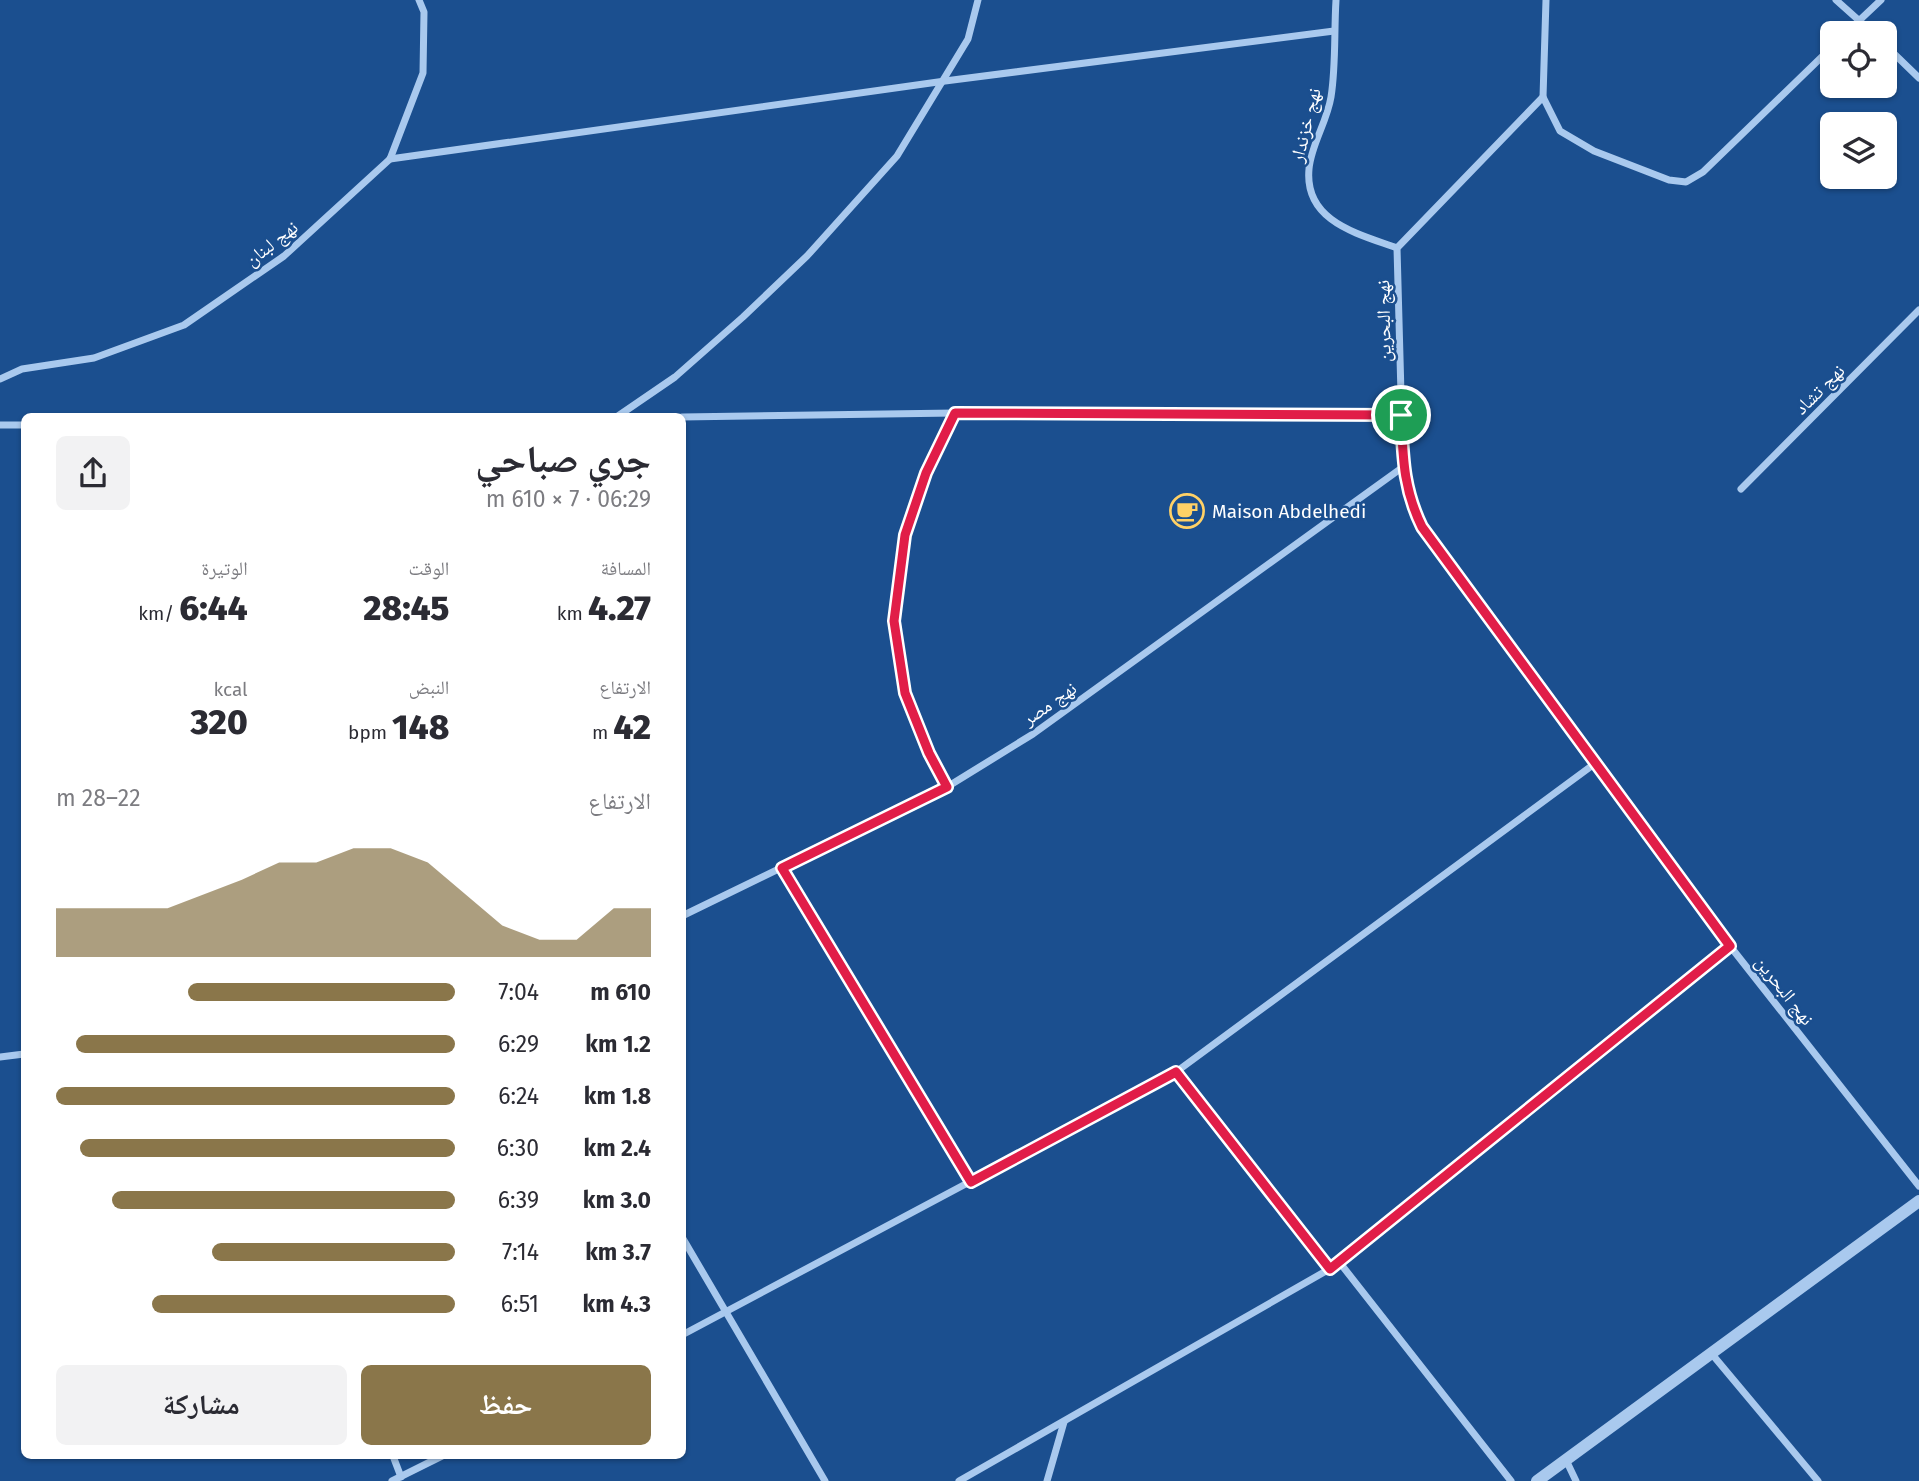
<!DOCTYPE html>
<html lang="ar">
<meta charset="utf-8">
<style>
:root{--surface:#fff;--page:#f2f2f3;--text:#2b2b33;--muted:#7c7c81;--accent:#8a764a}
body{margin:0;font-family:"Fira Sans","Noto Naskh Arabic",sans-serif;background:var(--page);color:var(--text);direction:rtl;height:100vh;display:flex;flex-direction:column;font-size:26px;white-space:nowrap}
*{box-sizing:border-box;margin:0}
p{font-size:23px;color:var(--muted)}
.icon{flex:none;width:38px;height:38px;fill:none;stroke:currentColor;stroke-width:2;stroke-linecap:round;stroke-linejoin:round}
.map{position:relative;flex:1;overflow:hidden;direction:ltr}
.sheet{position:absolute;left:21px;top:413px;width:665px;height:1046px;display:flex;flex-direction:column;background:var(--surface);border-radius:10px;box-shadow:0 2px 5px #0004;direction:rtl}
.sheet>*{flex:none}
.controls{position:absolute;left:1820px;top:21px;display:grid;gap:14px}
.controls a{display:grid;place-items:center;width:77px;height:77px;border-radius:10px;background:var(--surface);box-shadow:0 2px 5px #0004;font-size:35px}
.pin{position:absolute;display:grid;place-items:center;width:60px;height:60px;color:#fff;margin:-30px;border:4px solid #fff;border-radius:50%;box-shadow:0 2px 7px #0007}
.round{display:grid;place-items:center;flex:none;width:74px;height:74px;border-radius:10px;background:var(--page)}
.head{display:flex;align-items:center;justify-content:space-between;height:119px;padding:0 35px}
h1{font-size:38px;font-weight:800;line-height:52px}
.figures{display:grid;grid-template-columns:repeat(3,1fr);gap:10px;height:119px;padding:7px 35px}
.figures div{display:grid;align-content:center}
.figures b{font-size:35px;font-weight:800}
.figures small{font-size:19px;font-weight:400}
.figures p{font-size:19px}
.chart{height:196px;padding:14px 35px}
.chart p{display:flex;justify-content:space-between}
.chart svg{width:100%;height:126px;margin-top:7px;fill:var(--accent);opacity:.7}
.action{display:flex;gap:14px;margin-top:auto;padding:14px 35px}
.action a{flex:1;height:80px;border-radius:10px;background:var(--accent);color:#fff;font-size:28px;font-weight:800;line-height:80px;text-align:center}
.action a+a{background:var(--page);color:var(--text)}
ul{padding:0 35px;list-style:none;font-size:23px}
li{display:grid;grid-template-columns:112px 84px 1fr;align-items:center;height:52px}
li i{height:18px;border-radius:9px;background:var(--accent)}
.map>svg:first-child{display:block}
.lines{fill:none;stroke-linecap:round;stroke-linejoin:round}
.minor{stroke:#a9c9ee;stroke-width:7}
.tertiary{stroke:#a9c9ee;stroke-width:12}
.route-casing{stroke:#fff;stroke-width:14}
.route{stroke:#e11d48;stroke-width:9}
.labels{text-anchor:middle;stroke-width:5;stroke-linejoin:round;paint-order:stroke}
.street-label{font-size:19px;fill:#fff;stroke:#1b4f8f}
.poi-label{font-size:19px;fill:#fff;stroke:#1b4f8f;text-anchor:start}
</style>
<div class="map">
<svg width="1919" height="1481" viewBox="0 0 1919 1481">
<rect width="100%" height="100%" fill="#1b4f8f"/>
<g class="lines">
<!-- minor -->
<g class="minor">
<path d="M1336 0C1334 32 1336 66 1331 97 1327 122 1311 145 1309 169 1304 222 1359 234 1397 248"/>
<path d="M1836 0 1873 33"/>
<path d="M1846 33 1881 0"/>
<path d="M1885 45 1919 78"/>
<path d="M1832 47 1703 172 1686 182 1669 180 1594 151 1560 131 1543 97 1397 248 1403 467 1410 503 1422 527 1730 946 1919 1186"/>
<path d="M1543 97 1546 0"/>
<path d="M390 159 945 81 1334 31"/>
<path d="M0 379 22 369 94 358 184 325 284 256 390 159 423 73 424 12 419 0"/>
<path d="M618 416 675 377 743 317 807 256 897 156 968 39 978 0"/>
<path d="M682 417 955 413 1401 415"/>
<path d="M0 425H24"/>
<path d="M1741 489 1919 310"/>
<path d="M947 787 929 753 905 693 894 621 905 535 926 473 955 413"/>
<path d="M782 868 971 1182"/>
<path d="M682 916 947 787 1033 734 1403 467"/>
<path d="M0 1057 24 1054"/>
<path d="M1176 1072 1330 1269"/>
<path d="M682 1237 825 1481"/>
<path d="M1340 1263 1511 1481"/>
<path d="M682 1335 1176 1072 1597 762"/>
<path d="M1711 1353 1818 1481"/>
<path d="M393 1456 401 1477"/>
<path d="M1566 1460 1576 1481"/>
<path d="M392 1481 442 1456"/>
<path d="M959 1481 1340 1263 1730 946"/>
<path d="M1047 1481 1064 1422"/>
</g>
<!-- tertiary -->
<path class="tertiary" d="M1537 1481 1919 1201"/>
</g>
<g class="lines">
<!-- route casing -->
<g class="route-casing">
<path id="route" d="M955 413 1401 415C1403 457 1403 488 1422 527L1730 946 1330 1269 1176 1072 971 1182 782 868 947 787 929 753 905 693 894 621 905 535 926 473Z"/>
</g>
<!-- route -->
<use href="#route" class="route"/>
</g>
<!-- icons -->
<defs>
<g id="cafe-ring" transform="scale(1.75)"><circle r="9.5" fill="#1b4f8f" stroke="#ffd166" stroke-width="1.5"/><path d="M-5.5-4.5H6V0H3Q3 3.5 0 3.5H-2.5Q-5.5 3.5-5.5 0ZM3-3.2v2h1.7v-2ZM-6 4.5H4V6H-6Z" fill="#ffd166"/></g>
</defs>
<g fill-rule="evenodd">
<use href="#cafe-ring" x="1187" y="511"/>
</g>
<g class="labels">
<!-- street labels -->
<g class="street-label">
<text transform="translate(1305 125) rotate(-76)" y="7">نهج خزندار</text>
<text transform="translate(271 243) rotate(-38)" y="7">نهج لبنان</text>
<text transform="translate(1383 321) rotate(-91)" y="7">نهج البحرين</text>
<text transform="translate(1819 389) rotate(-45)" y="7">نهج تشاد</text>
<text transform="translate(1049 703) rotate(-35)" y="7">نهج مصر</text>
<text transform="translate(1785 990) rotate(52)" y="7">نهج البحرين</text>
</g>
<!-- poi labels -->
<g class="poi-label">
<text x="1212" y="518">Maison Abdelhedi</text>
</g>
</g>
</svg>
<div class="controls">
<a><svg class="icon" aria-label="locate" viewBox="0 0 24 24"><circle cx="12" cy="12" r="6"/><path d="M12 2v4M12 18v4M2 12h4M18 12h4"/></svg></a>
<a><svg class="icon" aria-label="layers" viewBox="0 0 24 24"><path d="M12 4l9 5-9 5-9-5zM3 14l9 5 9-5"/></svg></a>
</div>
<div class="pin" style="left:1401px;top:415px;background:#1e9e55"><svg class="icon" aria-label="arrive" viewBox="0 0 24 24"><path d="M6 21V4h12l-3 4 3 4H6"/></svg></div>
<section class="sheet">
<div class="head"><div><h1>جري صباحي</h1><p>06:29 · 7 × 610 m</p></div><a class="round"><svg class="icon" aria-label="share" viewBox="0 0 24 24"><path d="M12 15V3M7 8l5-5 5 5M5 13v7h14v-7"/></svg></a></div>
<div class="figures">
<div><p>المسافة</p><b>4.27<small> km</small></b></div>
<div><p>الوقت</p><b>28:45</b></div>
<div><p>الوتيرة</p><b>6:44<small> /km</small></b></div>
</div>
<div class="figures">
<div><p>الارتفاع</p><b>42<small> m</small></b></div>
<div><p>النبض</p><b>148<small> bpm</small></b></div>
<div><p>kcal</p><b>320</b></div>
</div>
<div class="chart"><p><span>الارتفاع</span>22–28 m</p>
<svg viewBox="0 0 160 44" preserveAspectRatio="none"><path d="M0 44V27L10 27L20 27L30 27L40 22L50 17L60 11L70 11L80 6L90 6L100 11L110 22L120 33L130 38L140 38L150 27L160 27V44z"/></svg>
</div>
<ul>
<li><b>610 m</b>7:04<i style="width:67%"></i></li>
<li><b>1.2 km</b>6:29<i style="width:95%"></i></li>
<li><b>1.8 km</b>6:24<i style="width:100%"></i></li>
<li><b>2.4 km</b>6:30<i style="width:94%"></i></li>
<li><b>3.0 km</b>6:39<i style="width:86%"></i></li>
<li><b>3.7 km</b>7:14<i style="width:61%"></i></li>
<li><b>4.3 km</b>6:51<i style="width:76%"></i></li>
</ul>
<div class="action"><a>حفظ</a><a>مشاركة</a></div>
</section>
</div>
